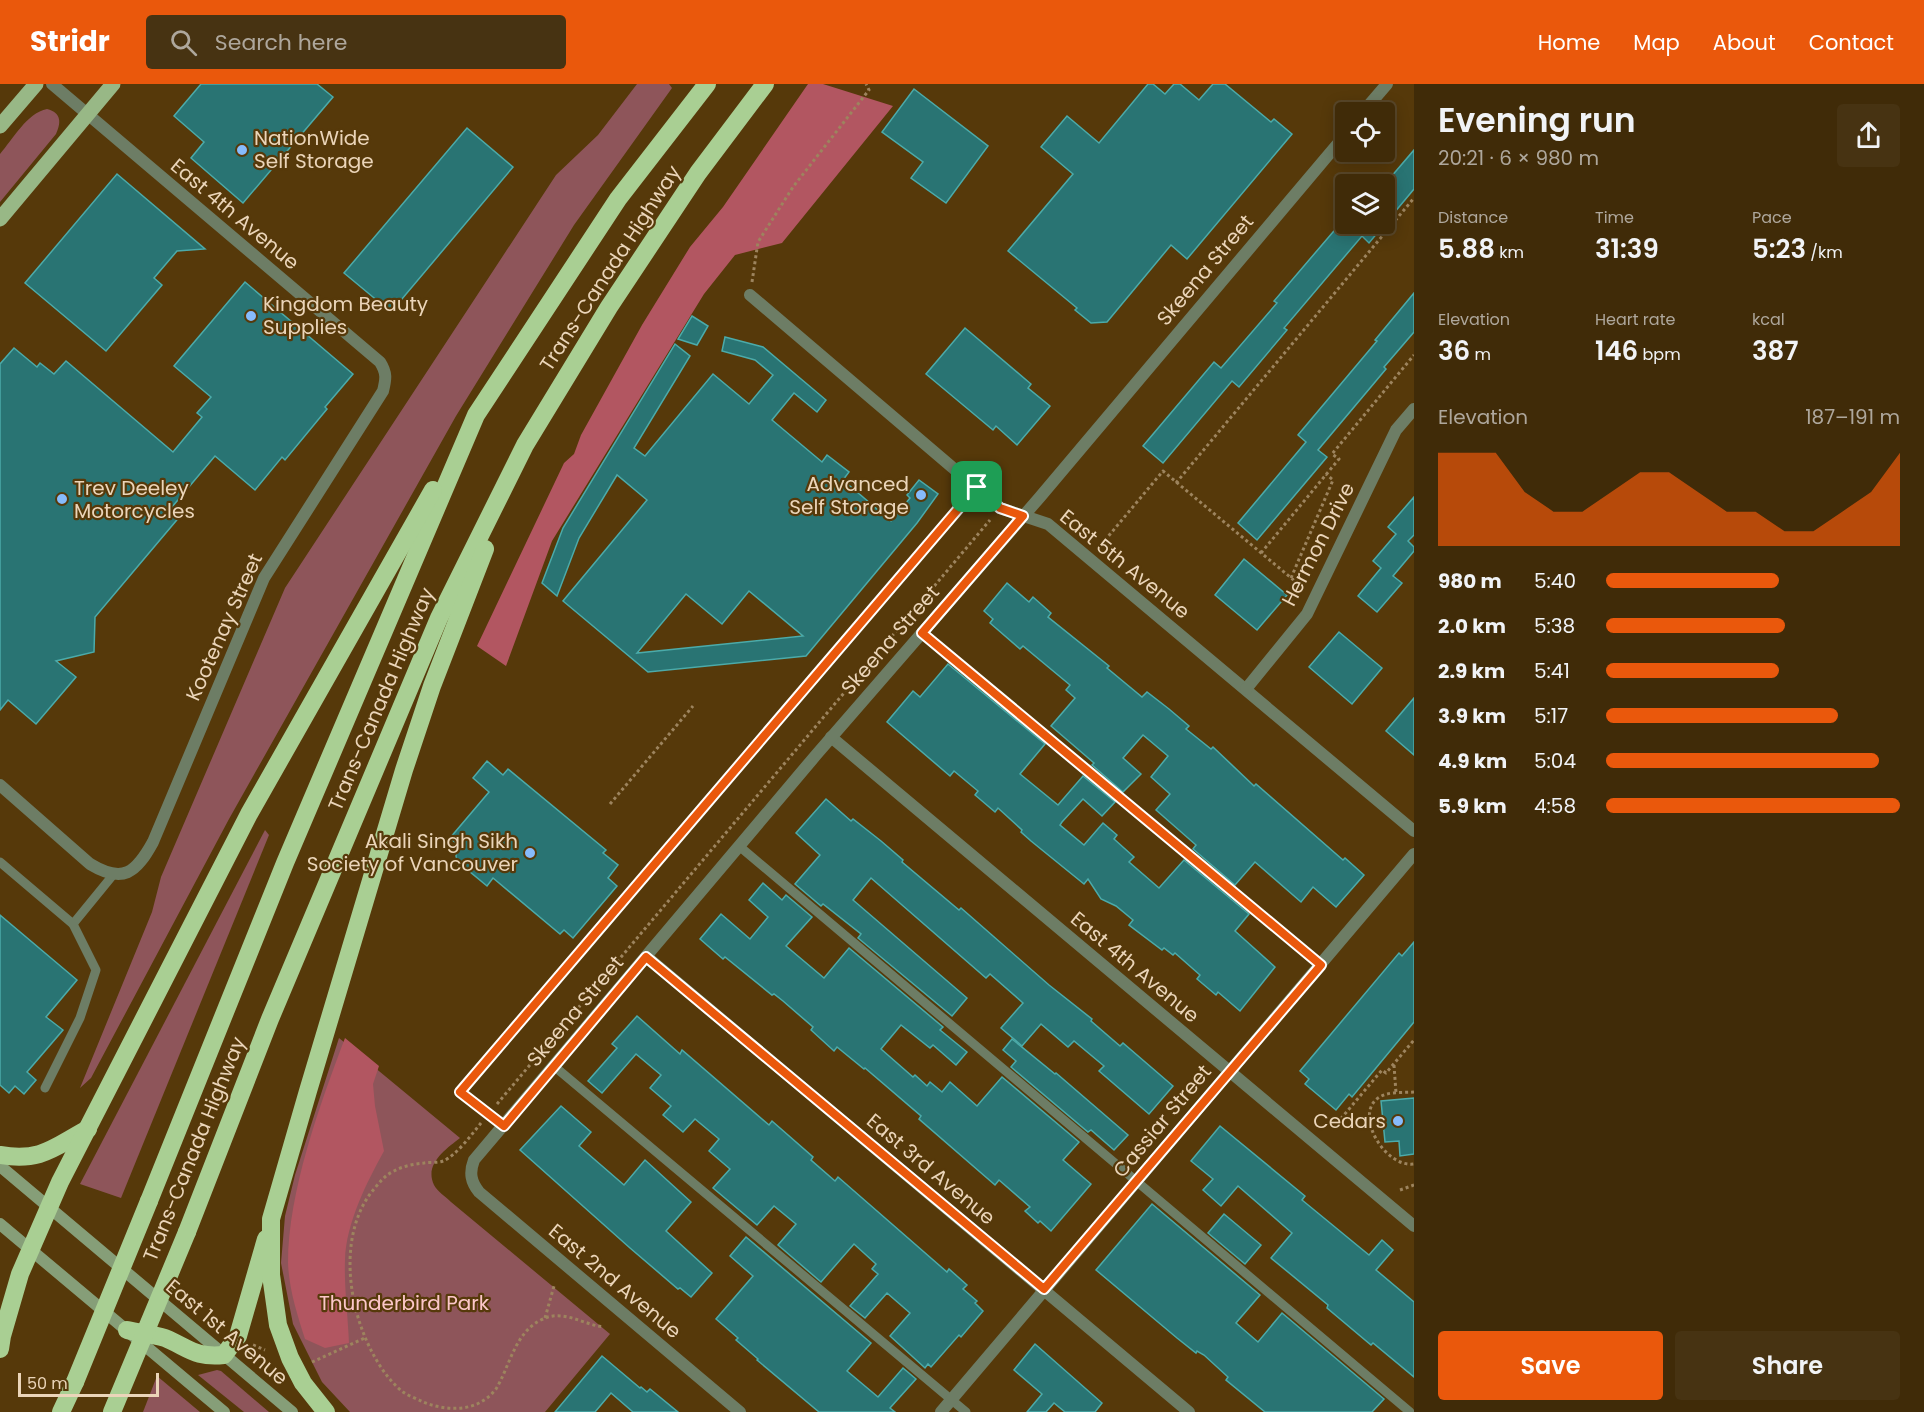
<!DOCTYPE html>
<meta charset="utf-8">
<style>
:root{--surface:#402b08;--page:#473312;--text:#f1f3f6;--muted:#aea79c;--line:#594729;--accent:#ea580c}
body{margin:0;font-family:Poppins,sans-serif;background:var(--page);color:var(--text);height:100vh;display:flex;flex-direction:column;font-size:22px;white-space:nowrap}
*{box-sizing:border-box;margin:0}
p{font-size:20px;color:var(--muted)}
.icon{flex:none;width:33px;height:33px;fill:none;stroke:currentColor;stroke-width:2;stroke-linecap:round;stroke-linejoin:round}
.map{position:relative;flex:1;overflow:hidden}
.panel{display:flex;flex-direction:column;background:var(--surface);width:510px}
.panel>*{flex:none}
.controls{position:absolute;left:1335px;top:18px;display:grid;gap:12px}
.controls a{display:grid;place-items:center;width:60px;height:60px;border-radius:6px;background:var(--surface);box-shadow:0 3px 15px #0003,0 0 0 2px var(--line);font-size:30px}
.scale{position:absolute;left:18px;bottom:15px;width:141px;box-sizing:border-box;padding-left:6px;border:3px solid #ebd5b9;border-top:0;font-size:16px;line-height:21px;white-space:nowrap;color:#ebd5b9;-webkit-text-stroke:4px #56390a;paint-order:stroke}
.pin{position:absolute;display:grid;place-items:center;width:51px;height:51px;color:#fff;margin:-26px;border-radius:12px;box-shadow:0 3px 9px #0006}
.round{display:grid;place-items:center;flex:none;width:63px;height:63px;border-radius:6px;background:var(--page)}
.summary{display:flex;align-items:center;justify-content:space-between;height:102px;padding:0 24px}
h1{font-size:33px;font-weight:600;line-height:45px}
.metrics{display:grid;grid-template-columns:repeat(3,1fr);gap:9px;height:102px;padding:6px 24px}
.metrics div{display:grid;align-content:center}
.metrics b{font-size:26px;font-weight:600}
.metrics small{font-size:16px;font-weight:400}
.metrics p{font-size:16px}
.chart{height:168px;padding:12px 24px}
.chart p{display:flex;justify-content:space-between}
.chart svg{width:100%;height:108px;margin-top:6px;fill:var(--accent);opacity:.7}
.cta{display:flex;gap:12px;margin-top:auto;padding:12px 24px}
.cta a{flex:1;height:69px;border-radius:6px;background:var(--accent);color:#fff;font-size:24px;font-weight:600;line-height:69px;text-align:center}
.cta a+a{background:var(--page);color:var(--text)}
ul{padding:0 24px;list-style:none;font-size:20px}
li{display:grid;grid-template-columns:96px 72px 1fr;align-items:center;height:45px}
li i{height:15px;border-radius:8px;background:var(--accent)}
header{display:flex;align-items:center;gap:36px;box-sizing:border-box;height:84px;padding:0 30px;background:var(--accent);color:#fff}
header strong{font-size:28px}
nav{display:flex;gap:33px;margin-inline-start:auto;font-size:21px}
.search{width:420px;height:54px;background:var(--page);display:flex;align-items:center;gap:15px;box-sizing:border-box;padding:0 21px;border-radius:6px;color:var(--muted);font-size:22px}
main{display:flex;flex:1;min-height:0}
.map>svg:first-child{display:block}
.green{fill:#8e555a}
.forest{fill:#b25661}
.building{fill:#297473;stroke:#4babaa;stroke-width:1.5;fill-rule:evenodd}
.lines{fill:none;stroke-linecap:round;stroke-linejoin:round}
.path{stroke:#9d845e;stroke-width:3;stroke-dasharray:3 3;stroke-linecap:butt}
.service{stroke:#6d7d65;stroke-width:9}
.minor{stroke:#6d7d65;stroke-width:12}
.secondary{stroke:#869e78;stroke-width:12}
.primary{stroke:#98b886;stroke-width:15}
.motorway{stroke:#a9cf93;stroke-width:18}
.motorway-bridge{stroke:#a9cf93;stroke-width:18}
.route-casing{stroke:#fff;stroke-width:12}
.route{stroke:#ea580c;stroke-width:8}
.poi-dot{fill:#87bbfb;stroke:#56390a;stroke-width:2}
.labels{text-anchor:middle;stroke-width:4.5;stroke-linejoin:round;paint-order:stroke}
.poi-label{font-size:20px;fill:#ebd5b9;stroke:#56390a;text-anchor:start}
.street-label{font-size:20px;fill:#ebd5b9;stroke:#56390a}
.park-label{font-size:20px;fill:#fcc7ca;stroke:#56390a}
</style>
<header>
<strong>Stridr</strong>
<div class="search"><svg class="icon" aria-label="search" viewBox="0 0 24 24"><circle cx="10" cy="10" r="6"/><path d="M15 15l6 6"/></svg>Search here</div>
<nav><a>Home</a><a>Map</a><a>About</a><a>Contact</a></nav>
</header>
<main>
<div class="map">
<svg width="1414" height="1328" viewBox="0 0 1414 1328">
<rect width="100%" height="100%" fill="#56390a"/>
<!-- green -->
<g class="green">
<path d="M637 0H669L672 4 574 141 456 332 229 735 91 994 80 1004 152 828 161 793 285 504 556 91 598 51Z"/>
<path d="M47 25C62 29 61 39 56 50L0 118V70C13 55 27 29 47 25Z"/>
<path d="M265 746 269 751 121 1114 80 1100Z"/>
<path d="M339 954 460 1054C446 1065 424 1080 434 1101 437 1107 446 1113 451 1118L610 1250 545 1328H350L322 1298 293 1240 281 1179 285 1132 295 1091Z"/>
<path d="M217 1286 221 1287 269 1328H244L198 1291Z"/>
<path d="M157 1292 200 1328H143Z"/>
</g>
<!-- forest -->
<g class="forest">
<path d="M808 0H823L893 22 782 159 735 171 704 210 552 457 506 582 477 562 564 379 574 370 581 351 642 241 690 163 723 123Z"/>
<path d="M345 954 379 982 373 1000 375 1022 384 1067C367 1098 346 1139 345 1176 344 1203 348 1232 349 1259L325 1264 305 1255C297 1230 289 1205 288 1179 288 1108 320 1020 345 954Z"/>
</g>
<!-- building -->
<g class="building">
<path d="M201 0H317L333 13 243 119 191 74 204 58 174 32Z"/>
<path d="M1148 0H1153L1165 10 1174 0H1180L1199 16 1213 0H1225L1271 38 1274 35 1292 50 1187 175 1171 161 1107 238 1091 239 1075 226 1077 224 1008 167 1073 90 1041 63 1067 32 1099 59Z"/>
<path d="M914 5 988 62 946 119 911 94 923 78 882 48Z"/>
<path d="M467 44 513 83 391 228 344 189Z"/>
<path d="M1414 66V105L1369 159 1362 152 1284 244 1287 246 1239 303 1232 297 1163 379 1143 362 1214 278 1221 284 1277 219 1274 217 1345 134 1346 140H1384V101Z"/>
<path d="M117 90 205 165 177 167 154 194 162 201 106 267 25 199Z"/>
<path d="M245 198 353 290 325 323 327 325 285 376 282 373 255 406 215 372 172 423 181 431 95 533 94 568 56 577 76 593 36 640 8 616 0 626V280L14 264 37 283 40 279 54 290 66 277 173 368 202 333 197 329 211 313 174 282Z"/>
<path d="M1414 209V248L1384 283 1386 285 1318 366 1327 373 1257 456 1238 439 1306 358 1298 351 1377 257 1375 256Z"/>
<path d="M692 232 708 242 697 261 678 255Z"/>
<path d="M965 244 1031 300 1028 304 1050 322 1017 361 996 342 993 346 926 290Z"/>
<path d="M725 253 763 263 826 316 817 328 794 309 772 336 822 378 827 371 849 388 843 396 891 437 910 414 907 411 919 396 938 410 917 439 806 572 648 588 563 517 647 416 617 391 579 454 557 512 542 499 563 444 675 260 690 272 634 364 645 372 713 290 749 320 773 291 755 276 722 267ZM749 507 803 552 637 569 686 510 722 540Z"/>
<path d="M1414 413V451L1408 457 1414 463V467L1393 492 1402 499 1377 528 1358 512 1381 484 1373 477 1396 450 1388 443Z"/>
<path d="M1244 475 1287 511 1257 546 1215 511Z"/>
<path d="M1007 499 1029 518 1033 513 1051 529 1048 533 1109 582 1107 584 1142 613 1147 608 1169 625 1189 642 1186 645 1211 665 1213 663 1254 702 1256 700 1343 776 1345 774 1364 791 1336 823 1313 803 1301 818 1255 778 1235 801 1193 765 1196 761 1156 726 1170 710 1151 693 1168 672 1143 651 1123 674 1141 690 1123 708 1092 681 1094 679 1051 642 1075 614 1066 606 1070 601 1023 562 1020 565 990 539 993 535 984 527Z"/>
<path d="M1339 548 1382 584 1352 620 1309 583Z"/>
<path d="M948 580 1045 660 1020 690 1058 721 1083 692 1115 718 1102 732 1083 715 1062 738 1060 741 1084 761 1103 739 1117 751 1114 755 1134 773 1129 778 1159 804 1184 776 1249 830 1235 847 1275 883 1240 927 1218 908 1216 911 1197 895 1200 891 1175 869 1173 871 1164 864 1162 866 1129 841 1133 836 1116 822 1101 815 1088 795 1084 800 1031 757 1021 748 1022 746 998 724 995 728 975 711 978 707 954 687 950 692 887 638 913 607 920 613Z"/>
<path d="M1414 614V671L1386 647Z"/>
<path d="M487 677 503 691 508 685 606 766 603 769 618 781 608 794 617 802 573 854 564 846 560 850 493 794 487 802 470 788 461 785 458 782 456 772 458 761 450 754 489 708 473 694Z"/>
<path d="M826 715 851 737 853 735 881 757 903 776 902 778 959 826 961 824 1049 901 1092 935 1091 937 1120 962 1123 959 1173 1002 1149 1030 1099 987 1104 982 1074 957 1068 963 1041 940 1022 962 1001 944 1023 919 990 890 986 894 871 794 853 816 967 914 952 932 858 854 861 850 823 820 821 822 795 800 820 771 796 749Z"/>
<path d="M763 799 782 816 786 811 812 833 786 862 824 894 849 864 943 943 940 946 967 968 956 981 933 961 930 964 901 941 881 965 913 993 915 991 927 1002 930 998 942 1008 950 998 977 1022 1002 993 1079 1058 1063 1076 1091 1100 1051 1147 1040 1137 1038 1139 1025 1127 1030 1123 999 1096 995 1101 919 1035 921 1032 865 984 864 985 837 963 834 967 811 946 813 943 783 917 774 910 772 911 725 873 723 875 700 855 721 830 750 855 768 833 749 816Z"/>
<path d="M0 831 77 896 46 933 63 946 27 988 36 996 24 1010 15 1002 9 1009 0 1001Z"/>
<path d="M1414 858V938L1352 1013 1349 1010 1336 1026 1305 1000 1309 995 1300 987 1399 869 1402 872Z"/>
<path d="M637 932 680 970 682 966 769 1041 772 1037 813 1073 811 1076 835 1097 838 1093 947 1188 949 1185 967 1201 963 1205 977 1217 975 1219 983 1227 961 1253 959 1251 931 1283 928 1280 925 1284 890 1252 910 1229 887 1209 865 1234 850 1222 878 1190 872 1185 876 1180 854 1160 821 1198 778 1161 796 1140 774 1122 757 1141 713 1104 730 1085 709 1067 719 1055 695 1035 683 1048 663 1031 671 1022 650 1004 661 991 636 970 602 1009 588 997 617 964 612 960Z"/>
<path d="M1012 955 1055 990 1056 989 1128 1051 1114 1066 1091 1046 1088 1048 1011 983 1016 977 1003 966Z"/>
<path d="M1414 1014V1070L1400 1072 1399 1057 1385 1058 1381 1017Z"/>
<path d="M561 1022 591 1048 579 1062 624 1101 645 1076 691 1118 666 1147 712 1189 691 1213 680 1204 678 1205 630 1164 520 1066Z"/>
<path d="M1220 1042 1305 1112 1302 1116 1369 1171 1382 1156 1393 1166 1376 1186 1414 1218V1293L1373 1259 1371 1261 1327 1224 1328 1221 1271 1174 1292 1149 1238 1102 1221 1122 1203 1106 1213 1095 1191 1077Z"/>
<path d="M1152 1120 1260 1211 1236 1239 1258 1258 1282 1229 1384 1315 1372 1328H1265L1226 1296 1228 1293 1204 1271 1197 1267 1196 1269 1177 1254 1096 1186Z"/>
<path d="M1224 1130 1261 1161 1245 1180 1208 1149Z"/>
<path d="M746 1153 871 1259 847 1287 878 1313 903 1284 916 1295 890 1324 895 1328H819L757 1276 758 1275 736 1256 738 1254 716 1235 753 1192 730 1172Z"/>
<path d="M1035 1260 1102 1319 1095 1328H1065L1054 1319 1046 1328H1027L1042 1310 1014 1286Z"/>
<path d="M602 1272 640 1304 641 1303 647 1308 650 1305 678 1328H633L611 1309 595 1328H555Z"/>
</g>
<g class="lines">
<!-- path -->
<g class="path">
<path d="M752 198 758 158 793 103 869 6 866 0"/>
<path d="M1176 399 1414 114"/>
<path d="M1101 461 1163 387 1302 503"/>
<path d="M1261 469 1339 375 1332 370 1414 271"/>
<path d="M1291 494 1333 396 1326 390"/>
<path d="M610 720 693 622"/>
<path d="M1394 981 1396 1009"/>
<path d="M1414 1008C1402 1009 1388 1007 1378 1014 1354 1031 1385 1084 1414 1080"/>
<path d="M497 1020 990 436"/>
<path d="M481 1039C472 1050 456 1072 443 1077 438 1079 430 1078 424 1079 414 1080 403 1082 394 1087 385 1091 380 1098 374 1105 342 1143 346 1204 363 1248 371 1269 385 1294 403 1308 409 1312 417 1315 423 1318 449 1328 478 1328 496 1305 510 1282 515 1247 543 1235 563 1225 584 1241 604 1243"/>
<path d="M1333 1044 1382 986 1386 989 1414 956"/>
<path d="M1400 1106 1414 1101"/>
<path d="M545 1234 554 1202"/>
<path d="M253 1261 265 1266"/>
<path d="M312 1278 365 1254"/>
</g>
<!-- service -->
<g class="service">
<path d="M922 549 1321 881"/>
<path d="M739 762 1410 1328"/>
<path d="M0 778 73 840 113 791"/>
<path d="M555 983 966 1328"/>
<path d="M45 1004 80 934 96 886 73 840"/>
<path d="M504 1042 460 1008 977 403"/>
</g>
<!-- minor -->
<g class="minor">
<path d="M1363 28 1387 0"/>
<path d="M750 211 1000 424 1048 440 1414 747"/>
<path d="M1246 605 1307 530 1396 346 1414 325"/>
<path d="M831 653 1414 1142"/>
<path d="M0 701 90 780C123 800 136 789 153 758L264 494 383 307C386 295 387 289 380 278L52 0"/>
<path d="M647 873 1189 1328"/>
<path d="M740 1328 479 1108C471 1098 469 1089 474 1076L816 671 1040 413 1346 50"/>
<path d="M941 1328 1414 770"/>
</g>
<!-- secondary -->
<g class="secondary">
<path d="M0 1082 292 1328"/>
<path d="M0 1140 224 1328"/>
</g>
<!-- primary -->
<g class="primary">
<path d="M0 42 36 0"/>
<path d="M0 135 113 0"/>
</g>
<!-- motorway -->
<g class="motorway">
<path d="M0 1071C42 1078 54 1063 88 1045"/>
<path d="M149 1117 285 779 476 331 618 115 707 0"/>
<path d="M187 1148 270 935 439 534 525 361 609 223 698 89 765 0"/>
<path d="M127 1246C139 1249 153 1250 165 1254 189 1264 195 1274 224 1271L238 1252 266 1155"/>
<path d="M0 1265 2 1252 20 1190 60 1098 249 730 433 406"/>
<path d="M61 1328 75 1298"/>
<path d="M326 1328 303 1299 290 1274 278 1241 271 1191V1135L308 1007 404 686 432 602 485 465"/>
</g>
<!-- motorway-bridge -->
<g class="motorway-bridge">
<path d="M75 1298 149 1117"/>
<path d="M112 1328 187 1148"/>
</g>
</g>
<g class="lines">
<!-- route casing -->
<g class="route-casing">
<path id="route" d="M977 403 1000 424 1023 432 922 549 1321 881 1044 1205 646 873 504 1042 460 1008Z"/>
</g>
<!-- route -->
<use href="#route" class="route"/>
</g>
<!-- markers -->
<g class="poi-dot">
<circle cx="242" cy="66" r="6"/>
<circle cx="251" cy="232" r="6"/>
<circle cx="921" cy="411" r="6"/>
<circle cx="62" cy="415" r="6"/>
<circle cx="530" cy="769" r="6"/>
<circle cx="1398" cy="1037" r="6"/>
</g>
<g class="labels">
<!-- poi labels -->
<g class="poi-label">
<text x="254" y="61">NationWide<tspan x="254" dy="23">Self Storage</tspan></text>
<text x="263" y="227">Kingdom Beauty<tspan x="263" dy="23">Supplies</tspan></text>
<text x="909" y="407" text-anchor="end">Advanced<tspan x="909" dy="23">Self Storage</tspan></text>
<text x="74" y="411">Trev Deeley<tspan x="74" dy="23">Motorcycles</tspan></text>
<text x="518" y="764" text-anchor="end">Akali Singh Sikh<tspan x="518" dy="23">Society of Vancouver</tspan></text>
<text x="1386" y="1044" text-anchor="end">Cedars</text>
</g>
<!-- street labels -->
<g class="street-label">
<text transform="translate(235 130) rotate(40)" y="7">East 4th Avenue</text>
<text transform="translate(610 184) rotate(-57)" y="7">Trans-Canada Highway</text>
<text transform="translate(1205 186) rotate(-50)" y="7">Skeena Street</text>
<text transform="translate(1318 460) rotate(-63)" y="7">Hermon Drive</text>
<text transform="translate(1125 480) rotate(39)" y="7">East 5th Avenue</text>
<text transform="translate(224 543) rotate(-66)" y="7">Kootenay Street</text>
<text transform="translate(890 556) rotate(-49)" y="7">Skeena Street</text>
<text transform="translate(381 615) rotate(-67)" y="7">Trans-Canada Highway</text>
<text transform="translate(1135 883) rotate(40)" y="7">East 4th Avenue</text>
<text transform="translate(575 927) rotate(-50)" y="7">Skeena Street</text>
<text transform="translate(1162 1037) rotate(-50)" y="7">Cassiar Street</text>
<text transform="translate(194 1065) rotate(-68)" y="7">Trans-Canada Highway</text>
<text transform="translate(931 1085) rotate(40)" y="7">East 3rd Avenue</text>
<text transform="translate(615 1197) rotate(40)" y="7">East 2nd Avenue</text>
<text transform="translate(227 1248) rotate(40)" y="7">East 1st Avenue</text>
</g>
<!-- park labels -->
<g class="park-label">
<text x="404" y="1226">Thunderbird Park</text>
</g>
</g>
</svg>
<div class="controls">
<a><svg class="icon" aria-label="locate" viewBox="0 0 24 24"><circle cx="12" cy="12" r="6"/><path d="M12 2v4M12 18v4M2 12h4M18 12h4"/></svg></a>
<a><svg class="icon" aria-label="layers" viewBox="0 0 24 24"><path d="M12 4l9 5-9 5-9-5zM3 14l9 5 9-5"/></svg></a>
</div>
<div class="scale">50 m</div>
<div class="pin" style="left:977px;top:403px;background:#1e9e55"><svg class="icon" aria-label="arrive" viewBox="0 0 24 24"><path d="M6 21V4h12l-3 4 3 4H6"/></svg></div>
</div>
<section class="panel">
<div class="summary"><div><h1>Evening run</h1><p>20:21 · 6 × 980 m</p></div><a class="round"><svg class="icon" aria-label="share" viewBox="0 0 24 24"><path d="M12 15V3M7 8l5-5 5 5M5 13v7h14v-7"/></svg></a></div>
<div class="metrics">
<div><p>Distance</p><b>5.88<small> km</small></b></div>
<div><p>Time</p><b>31:39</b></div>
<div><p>Pace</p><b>5:23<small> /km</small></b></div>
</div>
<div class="metrics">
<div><p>Elevation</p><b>36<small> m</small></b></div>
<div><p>Heart rate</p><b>146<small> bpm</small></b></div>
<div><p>kcal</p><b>387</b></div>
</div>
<div class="chart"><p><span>Elevation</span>187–191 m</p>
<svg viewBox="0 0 160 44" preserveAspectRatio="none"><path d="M0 44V6L10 6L20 6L30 22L40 30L50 30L60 22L70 14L80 14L90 22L100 30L110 30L120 38L130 38L140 30L150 22L160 6V44z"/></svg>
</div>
<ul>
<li><b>980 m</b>5:40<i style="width:59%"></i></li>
<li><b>2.0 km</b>5:38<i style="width:61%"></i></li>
<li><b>2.9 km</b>5:41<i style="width:59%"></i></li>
<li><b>3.9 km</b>5:17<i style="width:79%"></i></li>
<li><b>4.9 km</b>5:04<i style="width:93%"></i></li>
<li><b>5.9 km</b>4:58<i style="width:100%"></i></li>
</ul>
<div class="cta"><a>Save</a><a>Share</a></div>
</section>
</main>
